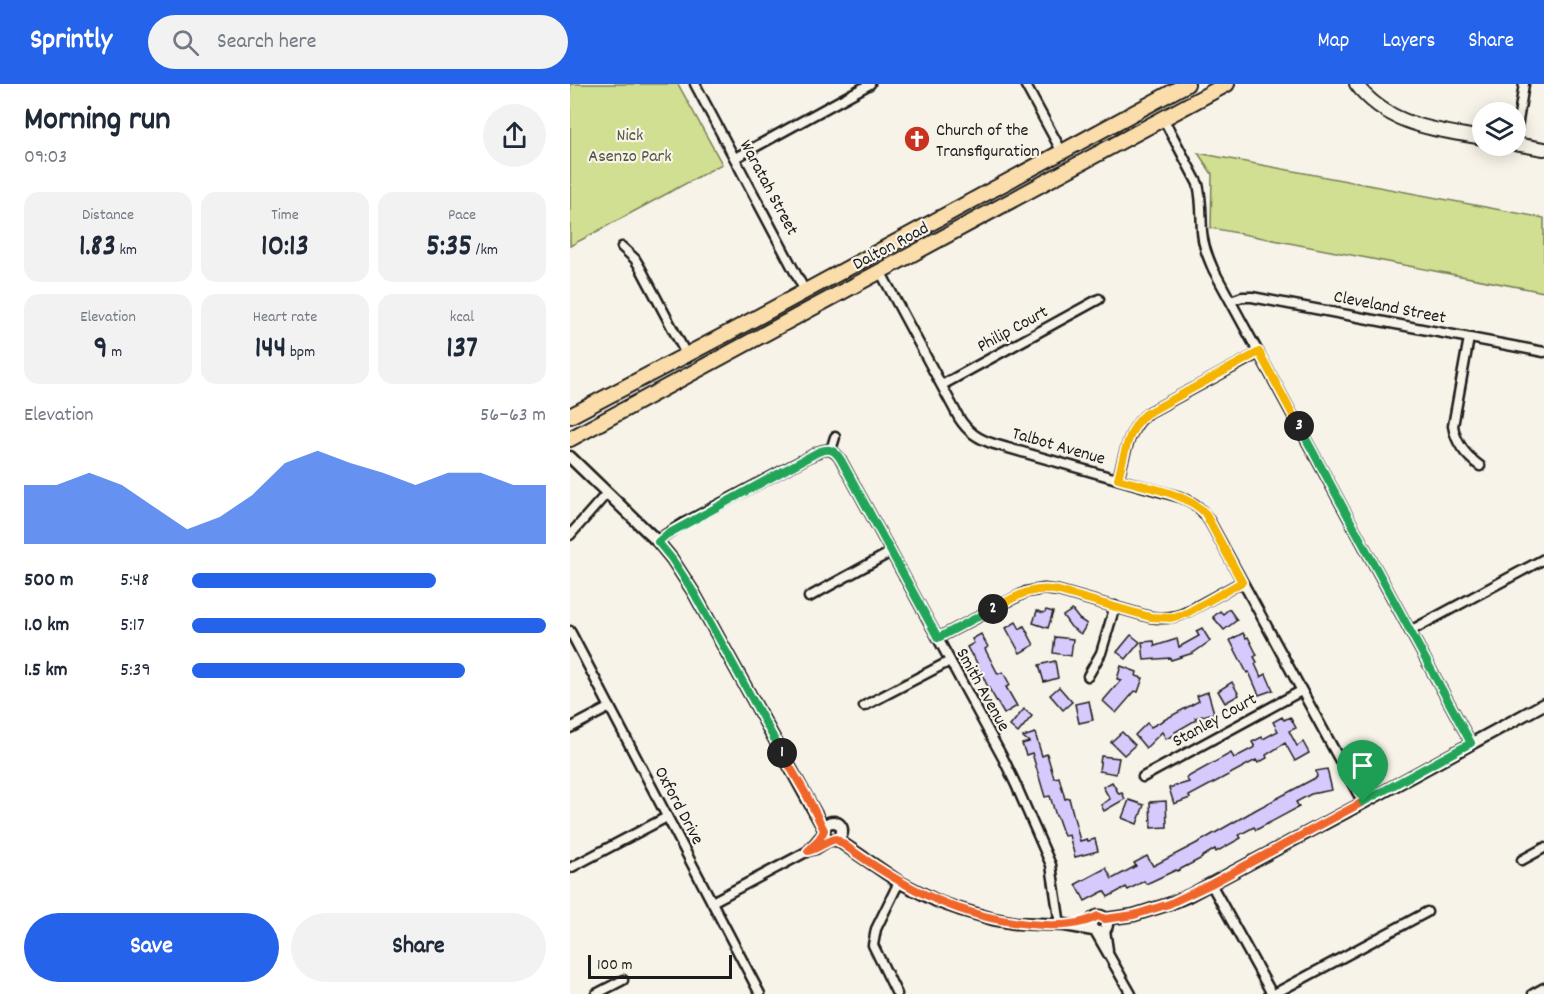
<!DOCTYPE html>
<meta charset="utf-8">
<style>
:root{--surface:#fff;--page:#f2f2f3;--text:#1f2937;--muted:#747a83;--accent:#2563eb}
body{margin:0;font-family:Dekko,sans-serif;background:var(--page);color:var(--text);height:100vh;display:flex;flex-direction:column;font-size:22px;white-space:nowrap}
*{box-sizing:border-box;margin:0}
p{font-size:20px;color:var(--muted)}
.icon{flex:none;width:33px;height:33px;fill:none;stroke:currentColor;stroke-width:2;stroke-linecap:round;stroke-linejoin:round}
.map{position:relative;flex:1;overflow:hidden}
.panel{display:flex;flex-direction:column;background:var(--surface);width:570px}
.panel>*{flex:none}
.tools{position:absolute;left:902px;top:18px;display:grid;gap:12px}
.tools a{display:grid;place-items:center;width:54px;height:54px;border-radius:50%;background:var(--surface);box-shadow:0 3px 15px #0003;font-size:30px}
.scale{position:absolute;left:18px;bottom:15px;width:144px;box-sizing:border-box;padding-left:6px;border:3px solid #1c1c1c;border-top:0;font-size:16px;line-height:21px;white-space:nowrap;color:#1c1c1c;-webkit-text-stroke:4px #f7f3e8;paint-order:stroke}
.pin{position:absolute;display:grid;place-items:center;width:51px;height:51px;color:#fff;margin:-62px -26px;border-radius:50% 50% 50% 0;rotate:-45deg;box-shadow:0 0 6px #0007}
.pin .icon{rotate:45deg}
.km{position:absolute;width:30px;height:30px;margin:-15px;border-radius:50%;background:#222;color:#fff;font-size:16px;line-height:30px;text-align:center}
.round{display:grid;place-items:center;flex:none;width:63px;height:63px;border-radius:32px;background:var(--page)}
.headline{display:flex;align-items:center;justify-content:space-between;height:102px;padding:0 24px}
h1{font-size:33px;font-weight:700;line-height:45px}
.metrics{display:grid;grid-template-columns:repeat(3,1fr);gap:9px;height:102px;padding:6px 24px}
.metrics div{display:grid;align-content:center;border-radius:15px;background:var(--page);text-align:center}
.metrics b{font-size:30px;font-weight:700}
.metrics small{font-size:16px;font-weight:400}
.metrics p{font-size:16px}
.chart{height:168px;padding:12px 24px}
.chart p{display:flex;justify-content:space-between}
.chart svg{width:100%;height:108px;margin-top:6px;fill:var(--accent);opacity:.7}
.action{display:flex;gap:12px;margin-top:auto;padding:12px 24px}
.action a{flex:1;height:69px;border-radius:36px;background:var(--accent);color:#fff;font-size:24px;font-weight:700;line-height:69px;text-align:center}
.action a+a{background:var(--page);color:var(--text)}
ul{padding:0 24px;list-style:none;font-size:20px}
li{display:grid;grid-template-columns:96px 72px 1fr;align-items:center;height:45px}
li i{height:15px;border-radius:8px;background:var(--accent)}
header{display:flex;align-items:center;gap:36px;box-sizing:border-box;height:84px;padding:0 30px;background:var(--accent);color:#fff}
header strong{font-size:28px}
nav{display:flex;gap:33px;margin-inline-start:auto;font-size:21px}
.search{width:420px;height:54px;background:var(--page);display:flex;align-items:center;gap:15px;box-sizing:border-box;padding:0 21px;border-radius:33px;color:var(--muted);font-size:22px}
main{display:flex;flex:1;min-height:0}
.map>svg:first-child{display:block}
.green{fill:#d0df92;stroke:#767e57;stroke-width:1.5}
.building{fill:#d6cafc;stroke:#1c1c1c;stroke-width:1.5}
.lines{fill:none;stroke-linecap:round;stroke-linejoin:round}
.minor-casing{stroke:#1c1c1c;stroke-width:13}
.tertiary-casing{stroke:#1c1c1c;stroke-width:15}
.secondary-casing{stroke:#1c1c1c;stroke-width:16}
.primary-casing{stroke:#1c1c1c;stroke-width:18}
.minor{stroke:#f7f3e8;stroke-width:8}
.tertiary{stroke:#f7f3e8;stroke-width:10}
.secondary{stroke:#f7f3e8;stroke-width:12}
.primary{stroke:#faddab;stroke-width:14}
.split-1-casing{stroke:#fff;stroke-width:12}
.split-2-casing{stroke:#fff;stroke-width:12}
.split-3-casing{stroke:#fff;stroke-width:12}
.split-4-casing{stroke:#fff;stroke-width:12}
.split-1{stroke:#f0652b;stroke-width:8}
.split-2{stroke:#22a559;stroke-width:8}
.split-3{stroke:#f5b400;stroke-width:8}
.split-4{stroke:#22a559;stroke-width:8}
.labels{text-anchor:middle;stroke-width:4.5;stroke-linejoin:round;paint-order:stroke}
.poi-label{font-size:18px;fill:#1c1c1c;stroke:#f7f3e8;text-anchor:start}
.park-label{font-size:18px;fill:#52563f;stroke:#f7f3e8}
.street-label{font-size:18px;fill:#1c1c1c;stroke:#f7f3e8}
</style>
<header>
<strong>Sprintly</strong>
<div class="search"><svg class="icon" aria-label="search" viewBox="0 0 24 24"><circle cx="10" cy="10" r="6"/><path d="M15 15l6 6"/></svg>Search here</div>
<nav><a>Map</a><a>Layers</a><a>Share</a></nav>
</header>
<main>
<section class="panel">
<div class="headline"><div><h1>Morning run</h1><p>09:03</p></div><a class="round"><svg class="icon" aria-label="share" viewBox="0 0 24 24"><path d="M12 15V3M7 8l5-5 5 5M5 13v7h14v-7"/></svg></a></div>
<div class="metrics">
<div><p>Distance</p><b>1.83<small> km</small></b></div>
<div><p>Time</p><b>10:13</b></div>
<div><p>Pace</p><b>5:35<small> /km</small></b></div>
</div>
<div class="metrics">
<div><p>Elevation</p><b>9<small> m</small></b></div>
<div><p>Heart rate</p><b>144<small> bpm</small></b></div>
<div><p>kcal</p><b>137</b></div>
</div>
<div class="chart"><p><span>Elevation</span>56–63 m</p>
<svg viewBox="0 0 160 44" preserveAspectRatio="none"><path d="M0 44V20L10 20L20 15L30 20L40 29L50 38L60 33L70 24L80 11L90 6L100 11L110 15L120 20L130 15L140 15L150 20L160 20V44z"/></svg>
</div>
<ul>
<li><b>500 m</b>5:48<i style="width:69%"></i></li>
<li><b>1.0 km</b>5:17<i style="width:100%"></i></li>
<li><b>1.5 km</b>5:39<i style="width:77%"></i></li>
</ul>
<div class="action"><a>Save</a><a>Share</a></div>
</section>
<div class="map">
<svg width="974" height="910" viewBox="0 0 974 910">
<rect width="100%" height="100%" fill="#f7f3e8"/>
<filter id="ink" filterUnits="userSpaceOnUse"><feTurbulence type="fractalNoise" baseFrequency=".0167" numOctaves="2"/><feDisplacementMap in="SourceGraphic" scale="12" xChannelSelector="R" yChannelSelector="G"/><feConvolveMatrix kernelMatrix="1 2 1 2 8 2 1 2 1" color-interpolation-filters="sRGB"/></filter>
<g filter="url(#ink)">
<!-- green -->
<g class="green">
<path d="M0 0H108L152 80 0 162Z"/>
<path d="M628 69 974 134V208L641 144 642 90Z"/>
</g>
<!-- building -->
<g class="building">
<path d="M659 525 667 536 654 546 643 533 650 527 653 530Z"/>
<path d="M476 526 483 528 478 544 463 539 467 527 474 529Z"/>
<path d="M502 526 509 535 517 540 511 550 501 543 493 532Z"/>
<path d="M446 538 450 545 454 542 464 561 450 569 436 544Z"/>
<path d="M632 544 640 557 623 569 601 576 600 574 574 576 572 558 584 557 585 562 607 555 609 563 629 552 626 547Z"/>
<path d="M673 549 676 554 678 553 687 571 684 573 687 578 685 580 691 593 696 590 703 606 689 611 679 588 677 589 660 556Z"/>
<path d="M411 550 418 563 415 565 428 590 433 588 440 601 436 603 447 622 434 630 417 601 403 571 402 572 397 563 404 559 402 555Z"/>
<path d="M561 551 570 558 556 575 547 568Z"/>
<path d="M485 553 503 555 501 572 483 569Z"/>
<path d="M485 577 488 594 474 598 469 581Z"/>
<path d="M551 582 567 588 566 592 573 594 568 608 565 607 546 629 533 617 551 596 547 595Z"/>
<path d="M662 598 669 611 655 619 648 607Z"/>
<path d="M489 603 502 618 493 626 480 611Z"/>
<path d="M638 608 644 629 625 634 626 636 605 648 606 650 596 655 592 648 576 664 565 651 577 639 581 643 629 617 627 612Z"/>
<path d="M519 617 523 636 509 639 505 620Z"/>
<path d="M454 625 462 632 448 649 440 642Z"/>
<path d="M712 633 714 636 720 633 726 644 719 647 727 662 733 658 739 669 725 677 715 659 696 671 697 674 688 679 686 676 619 712 620 714 604 720 599 704 619 698 616 694 661 669 664 674 685 663 682 658 692 653 693 655 708 647 703 638Z"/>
<path d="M552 648 565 661 554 671 541 658Z"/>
<path d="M465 649 472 672 477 670 484 694 489 693 495 715 499 714 510 757 517 755 518 757 525 755 528 767 505 773 499 751 494 752 487 732H486L480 712 475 713 462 669 456 671 452 660 459 658 453 653Z"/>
<path d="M531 672 549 674 546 690 529 687Z"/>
<path d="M757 685 762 706 741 710 726 718 729 723 686 746 684 743 669 751 671 754 646 768 645 765 632 773V774L607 787 606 786 576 800 574 797 558 806 556 803 538 813 534 807 515 817 506 800 536 784 542 795 566 782 564 779 577 772 583 782 629 758 687 725 747 693 746 687Z"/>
<path d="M542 698 549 710 552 709 555 715 534 727 531 721 540 715 533 703Z"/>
<path d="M559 716 574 721 567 740 552 734Z"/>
<path d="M596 717 597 743 581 744 580 718Z"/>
</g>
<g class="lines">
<!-- minor casing -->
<g class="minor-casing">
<g id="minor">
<path d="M125 0 235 207"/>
<path d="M455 0 492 68"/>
<path d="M593 34 628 100C632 116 631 131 632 148 633 162 638 173 643 185L901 659"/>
<path d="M945 56 954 0"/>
<path d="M165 74 300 0"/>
<path d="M52 163 65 175 71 185 116 270"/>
<path d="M310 187 389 334C398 348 408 355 424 360L610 413C624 418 632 425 640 438L793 719"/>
<path d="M661 217 672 213H682L974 268"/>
<path d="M899 254 883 342C886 360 896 372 910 382"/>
<path d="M372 301 529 215"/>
<path d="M261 366 265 353"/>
<path d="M548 395C555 371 558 342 580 328L689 269"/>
<path d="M0 451 37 409"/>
<path d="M88 458 95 451 114 439 248 368C259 363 265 367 271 376L434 676 446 701 481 781 490 841"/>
<path d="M239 513 321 468"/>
<path d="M0 547 190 910"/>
<path d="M840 547 974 475"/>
<path d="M368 554 456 508 474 505 489 507 580 533C593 535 604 534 615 529L672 498"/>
<path d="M518 592 531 569 545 522"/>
<path d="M294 622 380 577"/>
<path d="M0 644 40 623"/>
<path d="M573 693 731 607"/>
<path d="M238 767 254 748"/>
<path d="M952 776 974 764"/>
<path d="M0 784 97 733"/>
<path d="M641 800 702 910"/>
<path d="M142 818 238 767 246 765 262 755"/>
<path d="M535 846 538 866"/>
<path d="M525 847 561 910"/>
<path d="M26 910 53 896"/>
<path d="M327 910 303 861 306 845 329 798"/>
<path d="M704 910 857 828"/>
<path d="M963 910 974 904"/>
</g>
</g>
<!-- tertiary casing -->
<g class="tertiary-casing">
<g id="tertiary">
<path d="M0 373 88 458 102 475 124 509C167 588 211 666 254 745"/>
<circle cx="263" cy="747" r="9"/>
<path d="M266 755 329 798 369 818 389 825 423 835 445 839 495 841 523 846"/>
<circle cx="529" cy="840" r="8"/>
<path d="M535 835 564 831 599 820 618 812 793 719 974 620"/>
</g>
</g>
<!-- secondary casing -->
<g class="secondary-casing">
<g id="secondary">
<path d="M786 0C818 42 864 45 912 54"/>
<path d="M945 60 974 65"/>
</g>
</g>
<!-- primary casing -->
<g class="primary-casing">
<g id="primary">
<path d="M0 332 160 248 617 0"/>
<path d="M0 355 657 0"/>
</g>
</g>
<!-- minor -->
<use href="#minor" class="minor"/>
<!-- tertiary -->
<use href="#tertiary" class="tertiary"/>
<!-- secondary -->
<use href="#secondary" class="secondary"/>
<!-- primary -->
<use href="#primary" class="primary"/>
</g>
</g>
<g class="lines" filter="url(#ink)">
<!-- split-1 casing -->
<g class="split-1-casing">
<path id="split-1" d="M212 669 237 712 254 746C252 754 244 761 238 767 248 765 256 757 266 755 330 802 393 838 474 841 492 842 512 841 528 832L535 835 564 831 599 820 641 800 793 718"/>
</g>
<!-- split-2 casing -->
<g class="split-2-casing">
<path id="split-2" d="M212 669 124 509 102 475 88 458 96 451 248 368C259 363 265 366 271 376L368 554 423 525"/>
</g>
<!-- split-3 casing -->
<g class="split-3-casing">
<path id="split-3" d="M423 525C445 513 462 501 489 507L580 533 601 534 615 530 672 498 635 429C616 409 575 403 548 395 554 373 557 345 576 330L689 268 729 342"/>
</g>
<!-- split-4 casing -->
<g class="split-4-casing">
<path id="split-4" d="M729 342 901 659 793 718"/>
</g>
<!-- split-1 -->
<use href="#split-1" class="split-1"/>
<!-- split-2 -->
<use href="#split-2" class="split-2"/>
<!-- split-3 -->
<use href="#split-3" class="split-3"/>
<!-- split-4 -->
<use href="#split-4" class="split-4"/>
</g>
<!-- icons -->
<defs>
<g id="church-disc" transform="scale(1.35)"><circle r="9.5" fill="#c8321e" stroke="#f7f3e8"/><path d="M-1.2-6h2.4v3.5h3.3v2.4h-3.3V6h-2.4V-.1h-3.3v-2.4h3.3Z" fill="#fff"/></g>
</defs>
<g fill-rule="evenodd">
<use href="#church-disc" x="347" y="55"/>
</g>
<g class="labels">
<!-- poi labels -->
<g class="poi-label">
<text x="366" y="51">Church of the<tspan x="366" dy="21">Transfiguration</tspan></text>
</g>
<!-- park labels -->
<g class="park-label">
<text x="60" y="56">Nick<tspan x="60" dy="21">Asenzo Park</tspan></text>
</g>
<!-- street labels -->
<g class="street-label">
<text transform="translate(200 103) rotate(62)" y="6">Waratah Street</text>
<text transform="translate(320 161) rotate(-28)" y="6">Dalton Road</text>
<text transform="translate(820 222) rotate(11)" y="6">Cleveland Street</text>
<text transform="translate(442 244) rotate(-29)" y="6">Philip Court</text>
<text transform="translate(489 361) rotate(16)" y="6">Talbot Avenue</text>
<text transform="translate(414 605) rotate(61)" y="6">Smith Avenue</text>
<text transform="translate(644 635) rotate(-29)" y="6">Stanley Court</text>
<text transform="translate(110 721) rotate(62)" y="6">Oxford Drive</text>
</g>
</g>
</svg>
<div class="tools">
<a><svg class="icon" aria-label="layers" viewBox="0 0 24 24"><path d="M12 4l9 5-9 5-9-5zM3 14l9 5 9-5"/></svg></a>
</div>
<div class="scale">100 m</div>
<div class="pin" style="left:793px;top:718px;background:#1e9e55"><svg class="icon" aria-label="arrive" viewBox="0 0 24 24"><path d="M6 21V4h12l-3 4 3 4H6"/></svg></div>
<b class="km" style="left:212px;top:669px">1</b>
<b class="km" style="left:423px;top:525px">2</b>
<b class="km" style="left:729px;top:342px">3</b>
</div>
</main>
